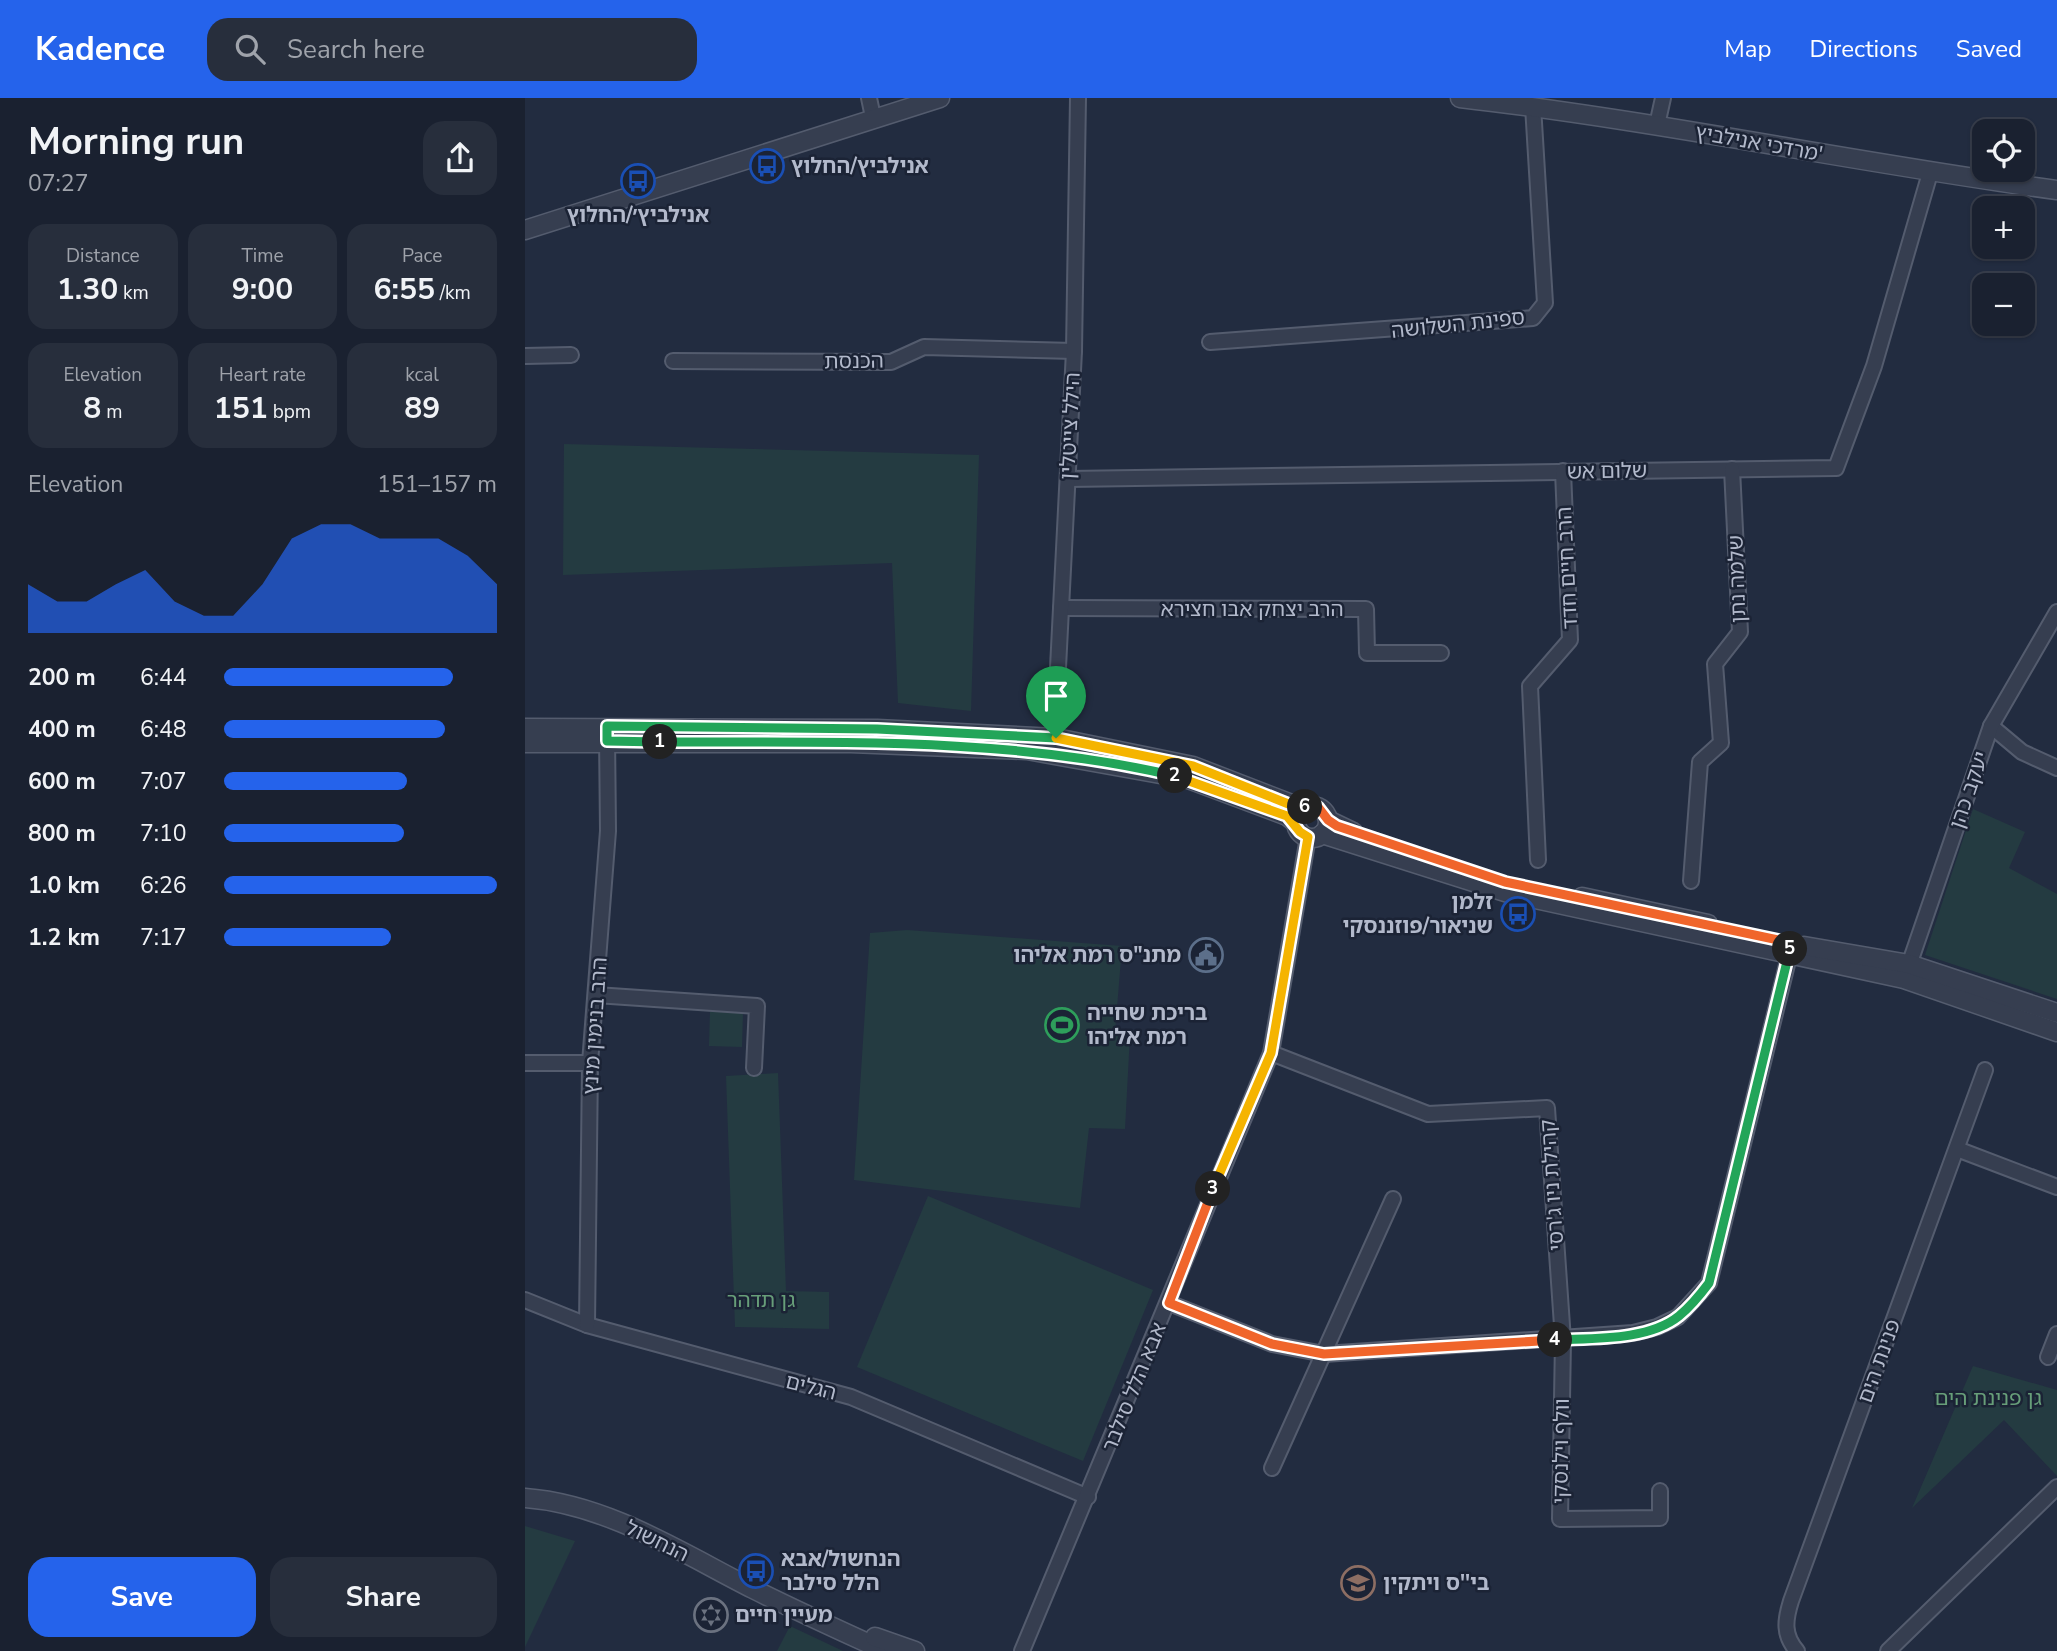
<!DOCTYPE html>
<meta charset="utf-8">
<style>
:root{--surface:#1a2130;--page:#272e3c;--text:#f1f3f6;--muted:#9fa3ab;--line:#383e4c;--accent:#2563eb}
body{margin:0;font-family:"Nunito Sans","Noto Sans Hebrew",sans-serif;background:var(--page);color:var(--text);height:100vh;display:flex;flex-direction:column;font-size:26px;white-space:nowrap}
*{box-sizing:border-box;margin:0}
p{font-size:23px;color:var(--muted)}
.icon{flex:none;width:38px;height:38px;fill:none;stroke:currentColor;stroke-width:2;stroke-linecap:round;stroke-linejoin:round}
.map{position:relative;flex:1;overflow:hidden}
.side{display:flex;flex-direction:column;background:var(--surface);width:525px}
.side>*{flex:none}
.controls{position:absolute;left:1447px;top:21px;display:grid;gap:14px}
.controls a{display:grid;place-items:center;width:63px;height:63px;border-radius:14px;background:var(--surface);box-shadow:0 2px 5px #0004,0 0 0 2px var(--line);font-size:35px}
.pin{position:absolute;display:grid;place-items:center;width:60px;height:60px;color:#fff;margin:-72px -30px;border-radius:50% 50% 50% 0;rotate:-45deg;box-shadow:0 0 7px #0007}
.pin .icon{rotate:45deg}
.km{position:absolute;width:35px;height:35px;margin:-18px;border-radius:50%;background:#222;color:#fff;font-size:19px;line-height:35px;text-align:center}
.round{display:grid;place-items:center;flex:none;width:74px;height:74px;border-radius:21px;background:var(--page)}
.summary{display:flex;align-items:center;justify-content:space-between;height:119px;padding:0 28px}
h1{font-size:38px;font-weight:700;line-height:52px}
.stats{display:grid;grid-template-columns:repeat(3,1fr);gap:10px;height:119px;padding:7px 28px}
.stats div{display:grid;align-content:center;border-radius:18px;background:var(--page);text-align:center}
.stats b{font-size:30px;font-weight:700}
.stats small{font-size:19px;font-weight:400}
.stats p{font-size:19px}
.chart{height:196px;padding:14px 28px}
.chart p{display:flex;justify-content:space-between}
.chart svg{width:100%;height:126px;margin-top:7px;fill:var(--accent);opacity:.7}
.primary-button{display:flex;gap:14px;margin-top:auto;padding:14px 28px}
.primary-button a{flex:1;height:80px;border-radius:21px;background:var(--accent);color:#fff;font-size:28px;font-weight:700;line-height:80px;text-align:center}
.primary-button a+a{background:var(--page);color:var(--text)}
ul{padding:0 28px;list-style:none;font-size:23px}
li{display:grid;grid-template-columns:112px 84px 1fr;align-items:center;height:52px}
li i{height:18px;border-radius:9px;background:var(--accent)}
header{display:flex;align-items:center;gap:42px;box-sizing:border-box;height:98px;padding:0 35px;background:var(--accent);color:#fff}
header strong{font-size:33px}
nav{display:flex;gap:38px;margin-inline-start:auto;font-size:24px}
.search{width:490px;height:63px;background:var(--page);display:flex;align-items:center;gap:18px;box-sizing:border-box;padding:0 24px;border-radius:21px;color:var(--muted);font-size:26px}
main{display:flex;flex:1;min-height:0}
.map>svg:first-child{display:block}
.green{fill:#243b41}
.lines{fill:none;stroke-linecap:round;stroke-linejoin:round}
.minor-casing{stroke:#545c6e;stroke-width:18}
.tertiary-casing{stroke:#545c6e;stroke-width:21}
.minor{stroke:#363e50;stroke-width:14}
.tertiary{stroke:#363e50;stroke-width:18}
.split-1-casing{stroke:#fff;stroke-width:14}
.split-2-casing{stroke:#fff;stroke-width:14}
.split-3-casing{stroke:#fff;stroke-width:14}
.split-4-casing{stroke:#fff;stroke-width:14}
.split-5-casing{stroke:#fff;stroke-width:14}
.split-6-casing{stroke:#fff;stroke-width:14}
.split-7-casing{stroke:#fff;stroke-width:14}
.split-1{stroke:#22a559;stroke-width:9}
.split-2{stroke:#22a559;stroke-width:9}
.split-3{stroke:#f5b400;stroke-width:9}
.split-4{stroke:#f0652b;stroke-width:9}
.split-5{stroke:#22a559;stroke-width:9}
.split-6{stroke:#f0652b;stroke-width:9}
.split-7{stroke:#f5b400;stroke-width:9}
.labels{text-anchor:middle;stroke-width:5;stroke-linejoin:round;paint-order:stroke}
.street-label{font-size:21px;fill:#b2b9cb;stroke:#1b2335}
.poi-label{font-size:21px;font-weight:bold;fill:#b2b9cb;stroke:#1b2335;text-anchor:start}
.park-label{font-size:21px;fill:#679e79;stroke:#1b2335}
</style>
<header>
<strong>Kadence</strong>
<div class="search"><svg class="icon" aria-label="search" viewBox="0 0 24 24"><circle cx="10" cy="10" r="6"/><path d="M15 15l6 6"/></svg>Search here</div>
<nav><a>Map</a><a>Directions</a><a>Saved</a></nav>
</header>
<main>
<section class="side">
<div class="summary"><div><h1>Morning run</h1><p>07:27</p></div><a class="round"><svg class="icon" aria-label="share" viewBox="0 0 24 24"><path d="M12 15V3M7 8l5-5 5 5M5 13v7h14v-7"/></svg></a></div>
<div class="stats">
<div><p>Distance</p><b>1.30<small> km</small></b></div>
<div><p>Time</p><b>9:00</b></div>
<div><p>Pace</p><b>6:55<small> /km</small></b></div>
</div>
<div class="stats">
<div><p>Elevation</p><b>8<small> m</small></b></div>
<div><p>Heart rate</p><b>151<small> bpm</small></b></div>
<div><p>kcal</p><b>89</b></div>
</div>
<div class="chart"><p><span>Elevation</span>151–157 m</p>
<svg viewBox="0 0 160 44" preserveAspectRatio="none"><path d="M0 44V27L10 33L20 33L30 27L40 22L50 33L60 38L70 38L80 27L90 11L100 6L110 6L120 11L130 11L140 11L150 17L160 27V44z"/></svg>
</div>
<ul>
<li><b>200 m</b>6:44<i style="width:84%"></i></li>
<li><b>400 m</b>6:48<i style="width:81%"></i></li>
<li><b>600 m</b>7:07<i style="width:67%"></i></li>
<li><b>800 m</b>7:10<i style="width:66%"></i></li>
<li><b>1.0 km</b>6:26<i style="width:100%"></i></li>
<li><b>1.2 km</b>7:17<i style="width:61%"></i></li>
</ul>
<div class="primary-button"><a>Save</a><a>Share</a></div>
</section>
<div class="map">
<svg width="1532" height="1553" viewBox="0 0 1532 1553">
<rect width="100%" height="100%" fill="#222c40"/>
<!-- green -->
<g class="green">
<path d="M39 346 454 357 446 613 373 605 367 465 38 477Z"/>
<path d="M1448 711 1500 734 1484 770 1532 796V901L1400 857Z"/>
<path d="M382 832 597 848 590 935 605 937 600 1031 564 1030 555 1110 329 1082 345 835Z"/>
<path d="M185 913 218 914 217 949 184 948Z"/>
<path d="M253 975 261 1193 304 1194V1231L210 1229 201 978Z"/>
<path d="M403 1098 628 1192 558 1363 332 1269Z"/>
<path d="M1448 1268 1532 1292V1378L1479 1322 1387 1410Z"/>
<path d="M0 1428 50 1443 0 1549Z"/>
<path d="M265 1528 318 1553H252Z"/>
</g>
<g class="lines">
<!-- minor casing -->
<g class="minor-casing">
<g id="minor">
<path d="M344 0 348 19"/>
<path d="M1132 27 1138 0"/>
<path d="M685 244 1008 220 1020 205 1008 8"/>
<path d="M0 258 46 257"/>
<path d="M148 263 366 264 399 249 549 253"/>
<path d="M543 381 1311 370 1349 268 1405 75"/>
<path d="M536 510 841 511 842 555H916"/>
<path d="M1466 628 1497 654 1532 670"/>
<path d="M529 649 549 253 553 0"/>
<path d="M1013 762 1005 588 1045 542 1038 373"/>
<path d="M1166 783 1175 664 1196 645 1190 566 1215 534 1207 371"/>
<path d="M1381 876 1466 628 1532 514"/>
<path d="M71 897 232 908 229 970"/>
<path d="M746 955 903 1016 1022 1010 1038 1242 1035 1421 1135 1420V1393"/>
<path d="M0 965H65"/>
<path d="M1432 1051 1532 1089"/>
<path d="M0 1202 62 1227 326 1299 563 1399"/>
<path d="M644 1205 747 1246 799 1256 1108 1235 1132 1229 1153 1219 1184 1185 1267 846"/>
<path d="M62 1227 65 965 83 733 82 636"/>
<path d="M1523 1259 1532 1236"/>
<path d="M747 1370 868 1101"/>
<path d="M497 1553 746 955 783 739"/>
<path d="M1272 1553C1258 1537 1260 1522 1266 1503L1460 972"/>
<path d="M1363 1553 1532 1389"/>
</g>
</g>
<!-- tertiary casing -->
<g class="tertiary-casing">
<g id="tertiary">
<path d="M935 0C1135 23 1332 65 1532 92"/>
<path d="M0 132 415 0"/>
<path d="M0 630 352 631 531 640 668 668 777 710"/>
<path d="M0 645H326L502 652 663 681 762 718 771 725"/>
<circle cx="787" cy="724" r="16"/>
<path d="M803 722 828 734"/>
<path d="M797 736 983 795 1379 881 1532 934"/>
<path d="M1057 799 1183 826"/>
<path d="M1279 848 1384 866 1532 915"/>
<path d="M0 1400C82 1406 157 1455 228 1491 272 1513 316 1533 360 1553"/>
<path d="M350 1539 390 1553"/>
</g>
</g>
<!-- minor -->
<use href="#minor" class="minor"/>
<!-- tertiary -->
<use href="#tertiary" class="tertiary"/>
</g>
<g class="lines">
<!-- split-1 casing -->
<g class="split-1-casing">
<path id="split-1" d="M135 644 82 643V628L352 631 531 640"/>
</g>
<!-- split-2 casing -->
<g class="split-2-casing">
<path id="split-2" d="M135 644C307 645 482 638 650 678"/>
</g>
<!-- split-3 casing -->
<g class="split-3-casing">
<path id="split-3" d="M650 678 762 718 775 734 783 739 746 955 688 1091"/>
</g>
<!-- split-4 casing -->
<g class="split-4-casing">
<path id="split-4" d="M688 1091 644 1205 747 1246 799 1256 1030 1242"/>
</g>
<!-- split-5 casing -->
<g class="split-5-casing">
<path id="split-5" d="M1030 1242C1067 1240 1123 1243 1154 1218 1165 1209 1175 1197 1184 1185L1265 851"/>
</g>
<!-- split-6 casing -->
<g class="split-6-casing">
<path id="split-6" d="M780 709H793L803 722 812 728 980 784 1267 845 1265 851"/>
</g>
<!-- split-7 casing -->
<g class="split-7-casing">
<path id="split-7" d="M531 640 668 668 766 707 780 709"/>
</g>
<!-- split-1 -->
<use href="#split-1" class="split-1"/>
<!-- split-2 -->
<use href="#split-2" class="split-2"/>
<!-- split-3 -->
<use href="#split-3" class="split-3"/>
<!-- split-4 -->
<use href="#split-4" class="split-4"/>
<!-- split-5 -->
<use href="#split-5" class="split-5"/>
<!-- split-6 -->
<use href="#split-6" class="split-6"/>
<!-- split-7 -->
<use href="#split-7" class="split-7"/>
</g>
<!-- icons -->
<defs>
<g id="bus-ring" transform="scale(1.75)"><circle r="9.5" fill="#1b2335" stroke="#1a4fb4" stroke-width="1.5"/><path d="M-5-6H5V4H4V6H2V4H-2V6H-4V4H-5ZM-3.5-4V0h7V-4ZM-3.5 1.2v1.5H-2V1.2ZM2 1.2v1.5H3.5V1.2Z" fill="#1a4fb4"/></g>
<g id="civic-ring" transform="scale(1.75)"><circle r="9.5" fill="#1b2335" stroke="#5c6f8a" stroke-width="1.5"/><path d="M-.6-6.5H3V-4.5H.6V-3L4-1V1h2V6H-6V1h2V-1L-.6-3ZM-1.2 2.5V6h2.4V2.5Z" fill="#5c6f8a"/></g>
<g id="stadium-ring" transform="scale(1.75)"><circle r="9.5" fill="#1b2335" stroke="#2e9e5b" stroke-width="1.5"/><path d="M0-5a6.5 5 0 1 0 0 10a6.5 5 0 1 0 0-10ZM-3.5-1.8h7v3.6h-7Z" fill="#2e9e5b"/></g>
<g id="school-ring" transform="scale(1.75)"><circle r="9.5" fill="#1b2335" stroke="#8d6e63" stroke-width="1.5"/><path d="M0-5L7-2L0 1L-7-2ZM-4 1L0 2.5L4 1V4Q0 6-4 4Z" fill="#8d6e63"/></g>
<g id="synagogue-ring" transform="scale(1.75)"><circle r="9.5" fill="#1b2335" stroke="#6b7280" stroke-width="1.5"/><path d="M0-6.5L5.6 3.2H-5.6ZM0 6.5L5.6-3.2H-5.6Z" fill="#6b7280"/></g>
</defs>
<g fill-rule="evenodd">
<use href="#bus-ring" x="242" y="68"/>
<use href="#bus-ring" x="113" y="83"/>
<use href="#bus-ring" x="993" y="816"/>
<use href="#civic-ring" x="681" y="857"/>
<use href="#stadium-ring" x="537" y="927"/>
<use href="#bus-ring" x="231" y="1473"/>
<use href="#school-ring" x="833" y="1485"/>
<use href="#synagogue-ring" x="186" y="1517"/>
</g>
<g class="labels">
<!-- street labels -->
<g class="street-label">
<text transform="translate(1234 45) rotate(10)" y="7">מרדכי אנילביץ'</text>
<text transform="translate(933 226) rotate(-6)" y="7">ספינת השלושה</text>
<text transform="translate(329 263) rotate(-1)" y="7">הכנסת</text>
<text transform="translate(545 328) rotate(-87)" y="7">הילל צייטלין</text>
<text transform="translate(1082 373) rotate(-1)" y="7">שלום אש</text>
<text transform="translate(1042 470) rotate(-93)" y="7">הרב חיים חדד</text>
<text transform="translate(1212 481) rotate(-92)" y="7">שלמה נתן</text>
<text x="727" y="518">הרב יצחק אבו חצירא</text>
<text transform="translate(1444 692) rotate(-71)" y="7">יעקב כהן</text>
<text transform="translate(70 928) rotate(-86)" y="7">הרב בנימין מינץ</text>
<text transform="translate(1027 1087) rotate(-94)" y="7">קהילת ניו ג'רסי</text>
<text transform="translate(1354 1263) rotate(-70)" y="7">פנינת הים</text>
<text transform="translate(286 1289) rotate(14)" y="7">הגלים</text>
<text transform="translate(609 1289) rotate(-68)" y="7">אבא הלל סילבר</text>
<text transform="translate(1036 1353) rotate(-89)" y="7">וולף וילנסקי</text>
<text transform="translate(132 1443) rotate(26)" y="7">הנחשול</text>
</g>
<!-- poi labels -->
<g class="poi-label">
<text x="266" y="75">אנילביץ/החלוץ</text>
<text x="113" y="124" text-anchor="middle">אנילביץ׳/החלוץ</text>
<text x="968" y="811" text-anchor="end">זלמן<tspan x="968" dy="24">שניאור/פוזננסקי</tspan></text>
<text x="656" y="864" text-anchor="end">מתנ"ס רמת אליהו</text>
<text x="562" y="922">בריכת שחייה<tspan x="562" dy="24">רמת אליהו</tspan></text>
<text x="256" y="1468">הנחשול/אבא<tspan x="256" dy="24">הלל סילבר</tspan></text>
<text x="858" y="1492">בי''ס ויתקין</text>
<text x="210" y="1524">מעיין חיים</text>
</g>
<!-- park labels -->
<g class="park-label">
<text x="236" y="1209">גן תדהר</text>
<text x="1463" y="1307">גן פנינת הים</text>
</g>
</g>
</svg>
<div class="controls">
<a><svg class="icon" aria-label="locate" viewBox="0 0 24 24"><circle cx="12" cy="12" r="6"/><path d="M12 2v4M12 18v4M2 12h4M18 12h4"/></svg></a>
<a>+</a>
<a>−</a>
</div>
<div class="pin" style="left:531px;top:640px;background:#1e9e55"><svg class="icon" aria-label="arrive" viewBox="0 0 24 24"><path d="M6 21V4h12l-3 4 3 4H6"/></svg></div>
<b class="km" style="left:135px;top:644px">1</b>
<b class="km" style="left:650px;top:678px">2</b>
<b class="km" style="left:688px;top:1091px">3</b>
<b class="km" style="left:1030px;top:1242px">4</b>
<b class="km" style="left:1265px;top:851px">5</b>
<b class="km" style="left:780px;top:709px">6</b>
</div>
</main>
